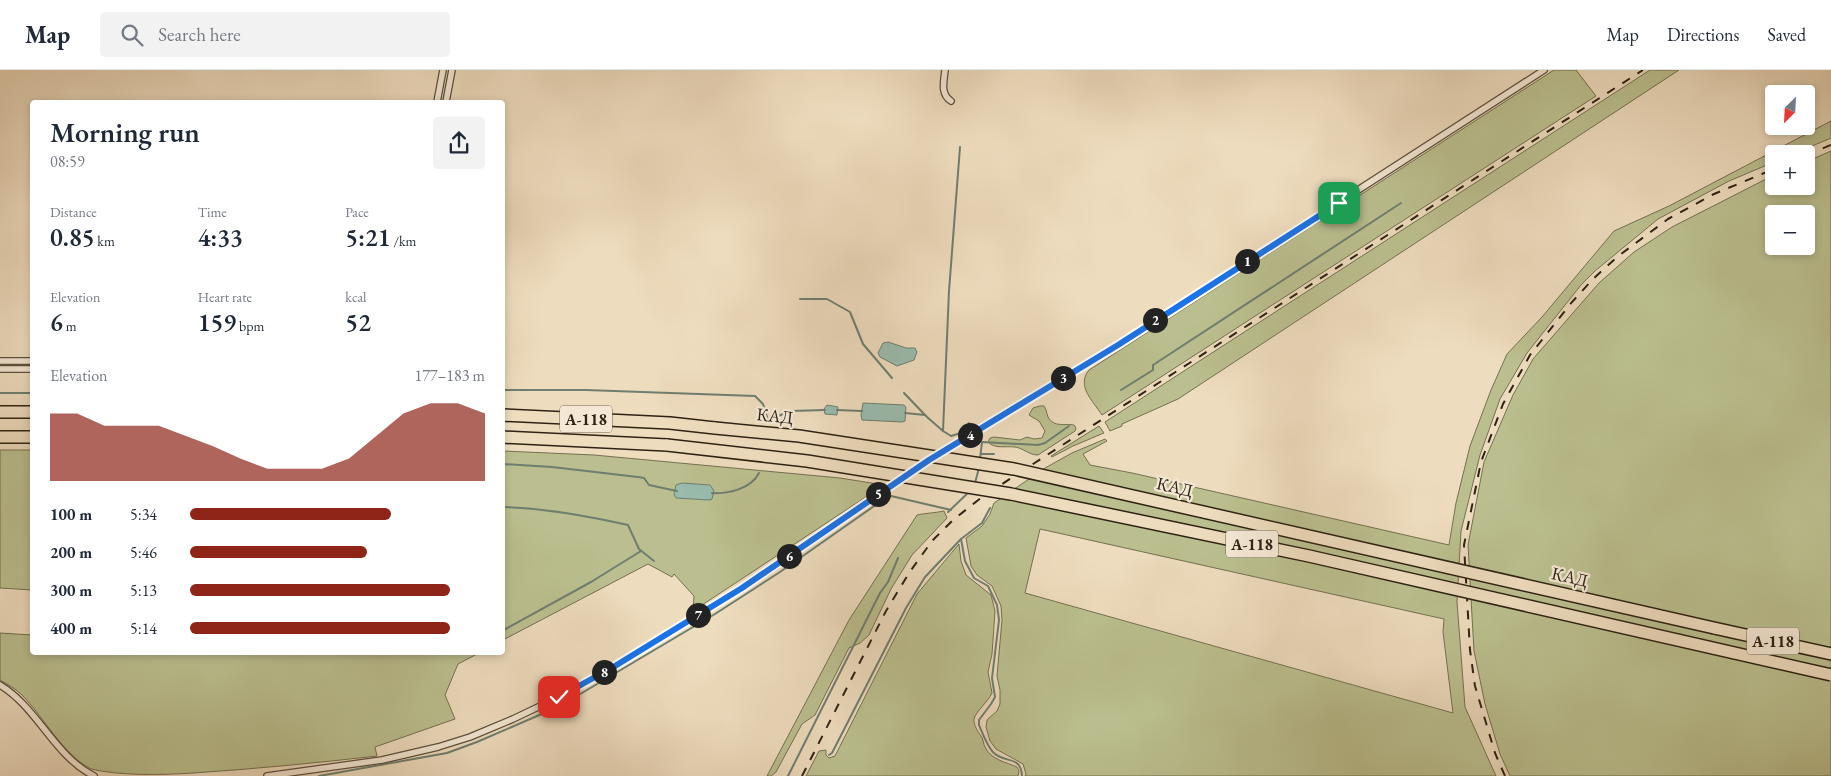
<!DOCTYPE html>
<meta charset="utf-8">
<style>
:root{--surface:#fff;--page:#f2f2f3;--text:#1f2937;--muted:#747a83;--line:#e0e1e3;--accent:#8f2418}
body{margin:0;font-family:"EB Garamond",serif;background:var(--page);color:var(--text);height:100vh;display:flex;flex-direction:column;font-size:19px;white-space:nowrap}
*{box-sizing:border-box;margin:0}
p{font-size:16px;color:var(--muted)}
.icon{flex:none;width:28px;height:28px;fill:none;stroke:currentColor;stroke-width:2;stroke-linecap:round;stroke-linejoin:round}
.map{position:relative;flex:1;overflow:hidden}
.drawer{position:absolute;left:30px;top:30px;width:475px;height:555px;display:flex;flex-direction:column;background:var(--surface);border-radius:5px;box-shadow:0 2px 8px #0003}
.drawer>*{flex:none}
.needle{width:32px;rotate:204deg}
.buttons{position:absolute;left:1765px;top:15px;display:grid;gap:10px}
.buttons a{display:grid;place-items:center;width:50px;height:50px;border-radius:5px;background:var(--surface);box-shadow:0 2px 8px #0003;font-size:25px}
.pin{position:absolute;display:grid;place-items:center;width:42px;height:42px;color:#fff;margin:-21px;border-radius:10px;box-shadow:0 2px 8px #0006}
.km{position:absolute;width:25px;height:25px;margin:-12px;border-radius:50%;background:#222;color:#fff;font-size:14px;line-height:25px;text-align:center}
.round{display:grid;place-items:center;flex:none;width:52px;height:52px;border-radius:5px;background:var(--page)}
.head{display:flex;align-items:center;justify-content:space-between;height:85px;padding:0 20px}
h1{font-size:28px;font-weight:600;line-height:38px}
.stats{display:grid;grid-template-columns:repeat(3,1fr);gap:8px;height:85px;padding:5px 20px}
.stats div{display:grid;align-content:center}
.stats b{font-size:25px;font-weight:600}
.stats small{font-size:14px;font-weight:400}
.stats p{font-size:14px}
.chart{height:140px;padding:10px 20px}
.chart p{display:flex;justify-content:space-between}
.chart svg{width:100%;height:90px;margin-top:5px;fill:var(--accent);opacity:.7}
ul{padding:0 20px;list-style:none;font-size:16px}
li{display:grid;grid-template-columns:80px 60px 1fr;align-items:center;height:38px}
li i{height:12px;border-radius:6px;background:var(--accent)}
header{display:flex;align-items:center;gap:30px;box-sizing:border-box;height:70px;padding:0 25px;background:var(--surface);border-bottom:1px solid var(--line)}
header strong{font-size:24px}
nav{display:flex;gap:28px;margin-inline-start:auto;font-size:18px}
.search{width:350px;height:45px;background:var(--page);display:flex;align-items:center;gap:12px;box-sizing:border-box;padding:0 18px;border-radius:5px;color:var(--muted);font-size:19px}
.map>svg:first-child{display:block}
.green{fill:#bbbf8f;stroke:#747051;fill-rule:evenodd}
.water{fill:#99bcae;stroke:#6e7e70}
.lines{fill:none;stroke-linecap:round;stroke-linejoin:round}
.stream{stroke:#6e7e70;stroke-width:2}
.street-casing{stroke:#5d503e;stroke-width:8}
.highway-casing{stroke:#2d2213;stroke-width:14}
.street{stroke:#f4e8d5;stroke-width:5.5}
.highway{stroke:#eedcbe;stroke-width:11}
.rail{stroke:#2d2213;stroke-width:2;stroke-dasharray:9 9;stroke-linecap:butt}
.highway-bridge-casing{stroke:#2d2213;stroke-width:14;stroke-linecap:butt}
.highway-bridge{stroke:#eedcbe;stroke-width:11}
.route-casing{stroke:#fff;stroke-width:10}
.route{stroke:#1a73e8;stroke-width:6}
.labels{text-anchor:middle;stroke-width:4.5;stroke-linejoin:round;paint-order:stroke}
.shield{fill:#f4e8d5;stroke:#695d4d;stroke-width:1}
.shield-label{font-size:16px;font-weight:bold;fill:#2d2213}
.street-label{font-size:18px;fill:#2d2213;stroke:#f4e8d5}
</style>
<header>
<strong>Map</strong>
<div class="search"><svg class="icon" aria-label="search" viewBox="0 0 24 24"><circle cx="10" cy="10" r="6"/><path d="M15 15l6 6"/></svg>Search here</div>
<nav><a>Map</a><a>Directions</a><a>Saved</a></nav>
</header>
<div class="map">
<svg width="1831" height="706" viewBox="0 0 1831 706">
<rect width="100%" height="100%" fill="#eedcbe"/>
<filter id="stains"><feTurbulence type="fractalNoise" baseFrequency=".004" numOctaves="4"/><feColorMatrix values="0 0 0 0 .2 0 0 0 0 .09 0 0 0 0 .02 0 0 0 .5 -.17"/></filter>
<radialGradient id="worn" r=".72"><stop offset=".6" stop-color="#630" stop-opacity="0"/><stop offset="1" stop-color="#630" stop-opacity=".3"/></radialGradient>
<!-- green -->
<g class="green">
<path d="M1554 0H1576L1596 26 1102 345C1093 331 1076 316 1089 300Z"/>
<path d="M1650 0H1679L1178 329 1122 354V356L1110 361 1105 352Z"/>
<path d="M1831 51V68L1793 84H1774V92L1729 111 1658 149 1595 201 1581 215 1527 283 1500 329 1480 385 1461 461 1457 532 1465 637 1496 706H1025L1026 704 1023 694 996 679 990 671 986 657 987 650 997 641 1000 634V620L997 606 1002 550 1001 536 992 516 977 505 971 496 966 468 982 456 990 444 994 433 1045 398 1072 383 1105 369 1107 371 1083 384 1090 395 1132 403 1449 475 1456 433 1470 376 1491 320 1507 284 1542 247 1614 161 1669 136ZM1040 459 1444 549 1443 562 1453 643 1025 523Z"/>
<path d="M1831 81V706H1510L1500 684 1485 634 1474 581 1468 475 1484 392 1513 325 1533 289 1599 213 1634 182 1672 157 1774 105V116H1806V92ZM1774 144H1806V176H1774Z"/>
<path d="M1040 336H1044C1047 340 1046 342 1048 347 1054 358 1065 353 1074 355L1076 358 1075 361 1038 385C1029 385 1023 378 1015 377 1006 376 994 379 988 372L990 368 994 367 1020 370 1027 367 1034 369 1042 368 1045 361 1039 351 1029 345 1033 338Z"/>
<path d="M1099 356 1104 363 1073 376 1052 387 1051 386Z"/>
<path d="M0 380H32V520L0 518Z"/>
<path d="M503 381 594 385 840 408 884 415 693 541 694 526 674 504 672 507 648 494 503 570Z"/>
<path d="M944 441 947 448 912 485 891 519 869 565 860 573 849 578 815 645 802 654 776 702 771 706H767L849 550 917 445C926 443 935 443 944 441Z"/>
<path d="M959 474 961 491 966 505 991 525 995 541 992 584 988 602 992 623C988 632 976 641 974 649 973 654 978 662 981 666 984 670 983 674 985 677 991 690 1006 692 1017 697L1019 701 1018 706H806L819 681 826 680V685L829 688 835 686 917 524Z"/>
<path d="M0 563 32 565V582L479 583 458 594 445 625 455 649 375 677 377 686C316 693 254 699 193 703 162 705 120 706 91 699 64 686 43 646 22 625 16 619 7 614 0 610Z"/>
</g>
<!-- water -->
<g class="water">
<path d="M888 272 906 278H915L917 282 914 290 897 296 880 287 878 283 883 273Z"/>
<path d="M863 333 904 335 906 337 905 351 902 352 862 350 861 345Z"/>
<path d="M827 335 838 337 837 345 825 344 824 339Z"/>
<path d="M682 413 710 415 714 421 712 429 710 430 676 428 674 424 676 415Z"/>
</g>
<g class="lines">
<!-- stream -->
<g class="stream">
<path d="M800 229H827L850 242 863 274 892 308"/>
<path d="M502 320H586L755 326 763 334 768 350 791 341 825 340"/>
<path d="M1121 320 1153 300V295L1401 133"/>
<path d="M0 323H32"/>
<path d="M904 323 927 347 943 361 949 221 960 77"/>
<path d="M837 340 862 341"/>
<path d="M905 343 925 345"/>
<path d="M943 361 951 366 961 363 969 353 971 356"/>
<path d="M981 384H994"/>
<path d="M980 389 982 372 1038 375 1045 373 1069 356"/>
<path d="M502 394 552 397 638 407 644 408 649 415 677 421"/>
<path d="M975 413 979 398"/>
<path d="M712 423C728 424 751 419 759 403"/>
<path d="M502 437C544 438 588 446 628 455L639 479 654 491"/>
<path d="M990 438 982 453 961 469 965 491 974 508 988 516 997 535 999 550 992 608 995 627 991 634 979 650V655C982 662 988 678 994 683 1006 694 1021 685 1022 706"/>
<path d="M948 442 970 421"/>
<path d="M502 561 591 512 641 481"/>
<path d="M429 584 431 582"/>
<path d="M560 636 715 544 780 502 887 427 891 426 951 440"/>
<path d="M829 685 832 683 906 538 925 507 961 469"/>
<path d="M319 706 447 683 477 672 544 643"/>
<path d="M788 706 880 523 888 512 898 488"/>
</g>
<!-- street casing -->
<g class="street-casing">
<g id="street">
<path d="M945 0C944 11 940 24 951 31"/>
<path d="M437 32 443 0"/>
<path d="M446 32 452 0"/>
<path d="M0 291H32"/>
<path d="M0 299H32"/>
<path d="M0 615C38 638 54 686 94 706"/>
<path d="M267 706 382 690 438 677 470 667 513 649 559 627 615 596 742 518 929 390 1118 275 1544 0"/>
</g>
</g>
<!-- highway casing -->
<g class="highway-casing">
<g id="highway">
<path d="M0 342H32"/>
<path d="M502 345 670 353 715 358"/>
<path d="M0 367H32"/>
<path d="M502 367 667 375"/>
<path d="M1714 558 1831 584"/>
</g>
</g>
<!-- street -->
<use href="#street" class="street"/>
<!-- highway -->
<use href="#highway" class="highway"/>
<!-- rail -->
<g class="rail">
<path d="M1806 85 1831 75"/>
<path d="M802 706 886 541 909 503 932 471 953 450 982 427 1643 0"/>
<path d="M1505 706 1495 683 1475 616 1470 580 1464 475 1481 392 1503 334 1530 285 1572 232 1593 209 1617 187 1668 149 1714 124 1774 99"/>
</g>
<!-- highway-bridge casing -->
<g class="highway-bridge-casing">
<g id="highway-bridge">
<path d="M715 358 799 366 1014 399 1714 558"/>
<path d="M667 375 807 391 1011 424 1309 486 1831 605"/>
</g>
</g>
<!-- highway-bridge -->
<use href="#highway-bridge" class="highway-bridge"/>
</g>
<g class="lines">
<!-- route casing -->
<g class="route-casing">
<path id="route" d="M559 627 615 596 742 518 929 390 1118 275 1339 133"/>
</g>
<!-- route -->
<use href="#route" class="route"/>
</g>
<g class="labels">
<!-- shield labels -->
<g class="shield">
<rect x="560" y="335.5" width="52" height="27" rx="4"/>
<rect x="1226" y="460.5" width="52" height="27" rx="4"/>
<rect x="1747" y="557.5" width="52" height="27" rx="4"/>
</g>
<g class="shield-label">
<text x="586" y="355">А-118</text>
<text x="1252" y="480">А-118</text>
<text x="1773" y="577">А-118</text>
</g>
<!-- street labels -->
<g class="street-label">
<text transform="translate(775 346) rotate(6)" y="6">КАД</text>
<text transform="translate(1175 417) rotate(13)" y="6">КАД</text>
<text transform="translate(1570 507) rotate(13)" y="6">КАД</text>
</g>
</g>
<rect width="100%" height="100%" filter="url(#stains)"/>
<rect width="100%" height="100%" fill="url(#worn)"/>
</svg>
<div class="buttons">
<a><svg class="needle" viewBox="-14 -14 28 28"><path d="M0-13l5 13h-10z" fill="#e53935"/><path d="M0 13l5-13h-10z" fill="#747a83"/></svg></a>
<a>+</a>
<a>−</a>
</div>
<div class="pin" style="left:1339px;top:133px;background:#1e9e55"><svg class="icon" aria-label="arrive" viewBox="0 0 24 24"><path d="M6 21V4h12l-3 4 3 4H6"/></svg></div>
<div class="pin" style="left:559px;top:627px;background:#d93025"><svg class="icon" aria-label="check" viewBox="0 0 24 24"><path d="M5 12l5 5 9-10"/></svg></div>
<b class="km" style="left:1247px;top:191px">1</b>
<b class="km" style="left:1155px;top:250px">2</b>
<b class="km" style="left:1063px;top:308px">3</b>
<b class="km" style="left:970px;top:365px">4</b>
<b class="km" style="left:878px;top:424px">5</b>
<b class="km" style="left:789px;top:486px">6</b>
<b class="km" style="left:698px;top:545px">7</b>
<b class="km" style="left:604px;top:602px">8</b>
<section class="drawer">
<div class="head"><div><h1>Morning run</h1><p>08:59</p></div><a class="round"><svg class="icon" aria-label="share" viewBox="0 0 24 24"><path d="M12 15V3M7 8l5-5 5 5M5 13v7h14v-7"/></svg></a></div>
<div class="stats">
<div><p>Distance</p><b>0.85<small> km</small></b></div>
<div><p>Time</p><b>4:33</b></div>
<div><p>Pace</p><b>5:21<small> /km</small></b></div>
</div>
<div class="stats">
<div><p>Elevation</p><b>6<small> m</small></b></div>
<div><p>Heart rate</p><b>159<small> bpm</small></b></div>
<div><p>kcal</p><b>52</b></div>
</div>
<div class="chart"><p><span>Elevation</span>177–183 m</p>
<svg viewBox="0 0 160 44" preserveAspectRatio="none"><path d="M0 44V11L10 11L20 17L30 17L40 17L50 22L60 27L70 33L80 38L90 38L100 38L110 33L120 22L130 11L140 6L150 6L160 11V44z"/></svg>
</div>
<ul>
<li><b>100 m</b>5:34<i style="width:68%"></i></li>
<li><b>200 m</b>5:46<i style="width:60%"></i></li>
<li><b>300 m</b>5:13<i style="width:88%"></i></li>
<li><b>400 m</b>5:14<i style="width:88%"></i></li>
</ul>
</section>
</div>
